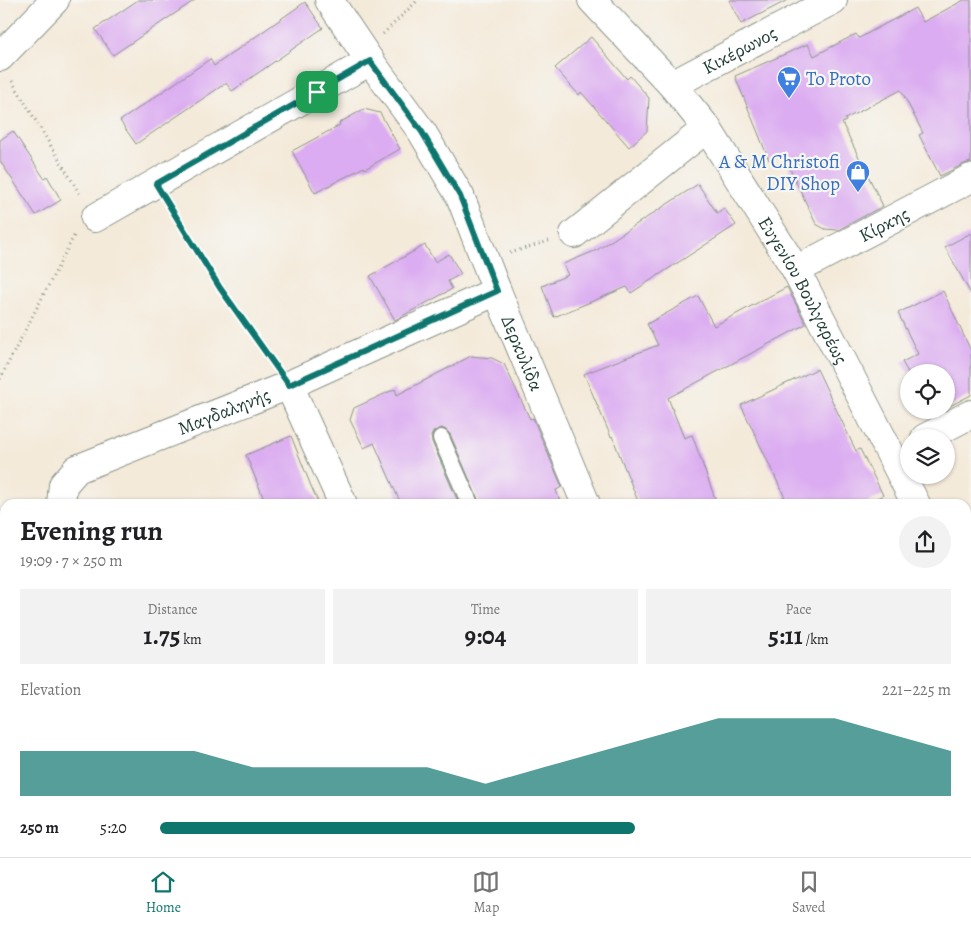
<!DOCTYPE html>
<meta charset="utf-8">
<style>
:root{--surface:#fff;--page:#f2f2f2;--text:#202124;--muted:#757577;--line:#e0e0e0;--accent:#0f766e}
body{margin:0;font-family:Alegreya,serif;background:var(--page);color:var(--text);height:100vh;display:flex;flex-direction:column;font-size:19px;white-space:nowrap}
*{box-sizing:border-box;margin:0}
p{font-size:16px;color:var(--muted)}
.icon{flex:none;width:28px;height:28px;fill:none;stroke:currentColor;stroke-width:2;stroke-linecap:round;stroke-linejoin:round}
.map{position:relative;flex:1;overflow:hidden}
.panel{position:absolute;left:0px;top:499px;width:971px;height:359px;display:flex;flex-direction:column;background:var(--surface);border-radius:15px 15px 0 0;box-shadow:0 1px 4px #0004}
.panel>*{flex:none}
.tools{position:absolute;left:900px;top:364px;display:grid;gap:10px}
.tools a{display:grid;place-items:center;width:55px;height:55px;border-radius:50%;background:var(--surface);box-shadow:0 1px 4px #0004;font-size:25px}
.pin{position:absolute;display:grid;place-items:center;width:42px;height:42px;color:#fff;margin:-21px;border-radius:10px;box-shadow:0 2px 8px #0006}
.round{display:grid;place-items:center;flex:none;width:52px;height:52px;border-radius:26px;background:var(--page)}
.head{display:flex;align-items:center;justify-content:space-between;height:85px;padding:0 20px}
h1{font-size:28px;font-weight:700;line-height:38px}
.metrics{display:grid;grid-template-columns:repeat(3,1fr);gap:8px;height:85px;padding:5px 20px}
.metrics div{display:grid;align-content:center;border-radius:0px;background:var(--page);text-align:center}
.metrics b{font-size:25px;font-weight:700}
.metrics small{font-size:14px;font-weight:400}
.metrics p{font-size:14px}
.chart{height:140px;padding:10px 20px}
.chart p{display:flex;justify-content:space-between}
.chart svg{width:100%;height:90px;margin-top:5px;fill:var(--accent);opacity:.7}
ul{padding:0 20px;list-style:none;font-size:16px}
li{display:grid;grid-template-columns:80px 60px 1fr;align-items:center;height:38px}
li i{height:12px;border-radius:6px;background:var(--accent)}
.tab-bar{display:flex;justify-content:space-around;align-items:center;height:70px;border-top:1px solid var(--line);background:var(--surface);font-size:14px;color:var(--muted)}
.tab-bar a{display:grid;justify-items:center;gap:2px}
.tab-bar .selected{color:var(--accent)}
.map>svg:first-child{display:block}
.building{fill:#dbacf1}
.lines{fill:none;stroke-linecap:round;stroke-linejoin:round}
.service-casing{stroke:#8a9487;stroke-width:19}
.minor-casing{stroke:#8a9487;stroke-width:30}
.tertiary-casing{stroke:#8a9487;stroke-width:30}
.secondary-casing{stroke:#8a9487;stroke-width:30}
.path{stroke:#8a9487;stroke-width:3;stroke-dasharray:1 4;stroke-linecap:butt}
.service{stroke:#fff;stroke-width:16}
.minor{stroke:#fff;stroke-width:28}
.tertiary{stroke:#fff;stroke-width:28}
.secondary{stroke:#fbe6c3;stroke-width:28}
.route-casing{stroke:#fff;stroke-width:10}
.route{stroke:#0f766e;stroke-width:6}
.labels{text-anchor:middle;stroke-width:4.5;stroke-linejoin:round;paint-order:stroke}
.street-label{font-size:19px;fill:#1f3d34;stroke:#f6f6f2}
.shop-label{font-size:19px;fill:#366cbe;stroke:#f6f6f2;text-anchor:start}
</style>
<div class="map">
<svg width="971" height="857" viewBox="0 0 971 857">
<rect width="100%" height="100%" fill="#f6f6f2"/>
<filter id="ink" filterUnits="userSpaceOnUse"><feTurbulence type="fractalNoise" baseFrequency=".02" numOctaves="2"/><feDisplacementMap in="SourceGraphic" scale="10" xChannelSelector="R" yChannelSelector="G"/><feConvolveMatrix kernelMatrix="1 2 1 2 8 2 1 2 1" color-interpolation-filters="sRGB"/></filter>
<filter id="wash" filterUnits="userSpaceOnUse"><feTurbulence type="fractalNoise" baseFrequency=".0096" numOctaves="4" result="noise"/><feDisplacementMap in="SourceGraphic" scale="20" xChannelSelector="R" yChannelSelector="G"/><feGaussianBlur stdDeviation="1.12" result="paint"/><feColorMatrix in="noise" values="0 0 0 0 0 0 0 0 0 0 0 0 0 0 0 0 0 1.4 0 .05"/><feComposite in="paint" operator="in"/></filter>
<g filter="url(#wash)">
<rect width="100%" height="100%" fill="#f4eada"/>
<g id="blocks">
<!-- building -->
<g class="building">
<path d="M138 0H195L113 55 95 29Z"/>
<path d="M729 0H788L741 24Z"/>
<path d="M964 0H971V162L964 164 940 176 919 135 923 133 901 90 845 119 846 121 842 123 883 206 838 230 825 229 816 224 783 154 769 160 735 76 808 44 814 56 856 34 859 38 915 8 923 22Z"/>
<path d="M305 2 323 28 232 91 226 83 136 144 120 121 210 59 214 66Z"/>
<path d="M591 37 627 79 630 76 649 98 647 131 629 147 581 92 579 95 555 68Z"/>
<path d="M364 109 380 113 400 149 365 169 364 167 315 193 292 151 340 125 339 123Z"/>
<path d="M13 131 44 178 47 176 61 200 36 215 0 161V140Z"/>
<path d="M698 184 717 213 724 208 736 225 631 293 627 287 554 317 542 286 568 275 563 264 597 250Z"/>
<path d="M971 233V294L945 247Z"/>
<path d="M425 245 435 262 449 254 461 274 448 281 452 289 395 320 370 276Z"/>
<path d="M787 287 806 324 668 398 684 438 692 435 717 504H639L612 436 611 437 584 374 658 345 647 324 698 296 714 326Z"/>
<path d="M943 291 971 351V395L946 408V372H909V374L902 362 918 354 898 313Z"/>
<path d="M471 356 492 358 504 364 530 419 533 418 562 487 556 490 561 504H480L450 434 446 430 442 428 433 432 431 436 432 442 459 504H401L374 443 364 448 350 420 354 408 395 389 397 395Z"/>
<path d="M817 369 856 451 860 449 883 495 865 504H788L741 405Z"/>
<path d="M291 436 311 486 319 504H266L246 455Z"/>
</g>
</g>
</g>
<g filter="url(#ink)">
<use href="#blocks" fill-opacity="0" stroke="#8a9487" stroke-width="1"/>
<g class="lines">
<!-- service casing -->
<g class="service-casing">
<path id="service" d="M441 438 470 504"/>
</g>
<!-- minor casing -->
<g class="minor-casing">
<g id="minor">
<path id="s1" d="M329 0 370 61 422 132 460 196 497 291 586 504"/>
<path id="s2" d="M592 0 672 85 707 128 796 270 916 504"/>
<path d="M0 57 55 0"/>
<path id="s3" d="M672 85 833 0"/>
<path d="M95 218 370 61"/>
<path d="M574 234 707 128"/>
<path id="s4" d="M796 270 971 178"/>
<path d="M289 385 343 504"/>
<path d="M925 438 971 414"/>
<path id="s5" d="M61 504 63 485 77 469 289 385 497 291"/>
<path d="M966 608 971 618"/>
</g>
</g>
<!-- tertiary casing -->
<g class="tertiary-casing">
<path id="tertiary" d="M845 852 846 857"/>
</g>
<!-- secondary casing -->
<g class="secondary-casing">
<g id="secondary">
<path d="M966 801H971"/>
<path d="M731 857 745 852"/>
<path d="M898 857 901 852"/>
</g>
</g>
<!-- path -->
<g class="path">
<path d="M383 34 418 0"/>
<path d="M12 81 81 196"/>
<path d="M169 206 219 288 273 363"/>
<path d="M510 253 549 241"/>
<path d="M0 379 75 234"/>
<path d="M327 852 329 857"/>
</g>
<!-- service -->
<use href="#service" class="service"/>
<!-- minor -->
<use href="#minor" class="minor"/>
<!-- tertiary -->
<use href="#tertiary" class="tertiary"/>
<!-- secondary -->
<use href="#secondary" class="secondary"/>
</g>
</g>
<g class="lines" filter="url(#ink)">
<!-- route casing -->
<g class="route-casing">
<path id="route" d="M370 61 422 132 460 196 497 291 289 385 220 288 156 184Z"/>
</g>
<!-- route -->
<use href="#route" class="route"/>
</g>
<!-- icons -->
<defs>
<g id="supermarket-pin" transform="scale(1.25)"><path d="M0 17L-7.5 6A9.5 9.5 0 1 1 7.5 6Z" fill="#3f7fe0" stroke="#f6f6f2"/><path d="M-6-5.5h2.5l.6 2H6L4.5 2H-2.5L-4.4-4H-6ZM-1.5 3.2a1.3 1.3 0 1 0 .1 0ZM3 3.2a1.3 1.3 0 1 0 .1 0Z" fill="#fff"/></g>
<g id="shop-pin" transform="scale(1.25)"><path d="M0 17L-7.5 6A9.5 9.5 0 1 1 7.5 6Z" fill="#3f7fe0" stroke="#f6f6f2"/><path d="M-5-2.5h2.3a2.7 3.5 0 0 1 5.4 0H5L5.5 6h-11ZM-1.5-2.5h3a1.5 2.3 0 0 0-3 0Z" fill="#fff"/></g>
</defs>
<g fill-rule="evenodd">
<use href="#supermarket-pin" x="789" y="78"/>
<use href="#shop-pin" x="858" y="172"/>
</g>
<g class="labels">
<!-- street labels -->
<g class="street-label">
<text dy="7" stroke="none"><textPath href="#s3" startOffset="76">Κικέρωνος</textPath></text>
<text dy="7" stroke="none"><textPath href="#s4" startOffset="99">Κίρκης</textPath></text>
<text dy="7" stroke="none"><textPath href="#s2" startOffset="361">Ευγενίου Βουλγαρέως</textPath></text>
<text dy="7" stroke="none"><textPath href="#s1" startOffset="405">Δερκυλίδα</textPath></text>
<text dy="7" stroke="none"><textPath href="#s5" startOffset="198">Μαγδαληνής</textPath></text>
</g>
<!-- shop labels -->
<g class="shop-label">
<text x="806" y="85">To Proto</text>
<text x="840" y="168" text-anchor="end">A &amp; M Christofi<tspan x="840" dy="22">DIY Shop</tspan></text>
</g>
</g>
</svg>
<div class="tools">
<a><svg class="icon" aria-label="locate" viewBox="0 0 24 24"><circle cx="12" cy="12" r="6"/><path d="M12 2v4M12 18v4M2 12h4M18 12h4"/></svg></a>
<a><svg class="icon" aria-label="layers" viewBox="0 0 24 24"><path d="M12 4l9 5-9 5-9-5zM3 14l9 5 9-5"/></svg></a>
</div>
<div class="pin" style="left:317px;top:92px;background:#1e9e55"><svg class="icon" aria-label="arrive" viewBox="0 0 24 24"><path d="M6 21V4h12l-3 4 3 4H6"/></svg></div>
<section class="panel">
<div class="head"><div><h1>Evening run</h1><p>19:09 · 7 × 250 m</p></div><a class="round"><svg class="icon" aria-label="share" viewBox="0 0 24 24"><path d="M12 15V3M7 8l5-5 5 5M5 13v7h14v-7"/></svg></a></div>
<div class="metrics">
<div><p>Distance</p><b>1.75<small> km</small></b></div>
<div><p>Time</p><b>9:04</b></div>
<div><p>Pace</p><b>5:11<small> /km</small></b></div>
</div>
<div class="chart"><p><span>Elevation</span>221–225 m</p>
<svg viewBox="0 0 160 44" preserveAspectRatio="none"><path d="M0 44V22L10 22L20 22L30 22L40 30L50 30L60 30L70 30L80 38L90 30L100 22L110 14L120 6L130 6L140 6L150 14L160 22V44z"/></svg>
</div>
<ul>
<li><b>250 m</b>5:20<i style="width:60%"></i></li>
</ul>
</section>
</div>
<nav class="tab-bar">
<a class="selected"><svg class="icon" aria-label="home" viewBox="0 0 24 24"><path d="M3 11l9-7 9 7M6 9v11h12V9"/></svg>Home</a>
<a><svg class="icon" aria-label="map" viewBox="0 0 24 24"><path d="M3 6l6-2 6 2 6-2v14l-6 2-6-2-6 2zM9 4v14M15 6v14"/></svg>Map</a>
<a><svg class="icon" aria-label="saved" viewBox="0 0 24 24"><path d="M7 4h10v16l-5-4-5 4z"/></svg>Saved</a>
</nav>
